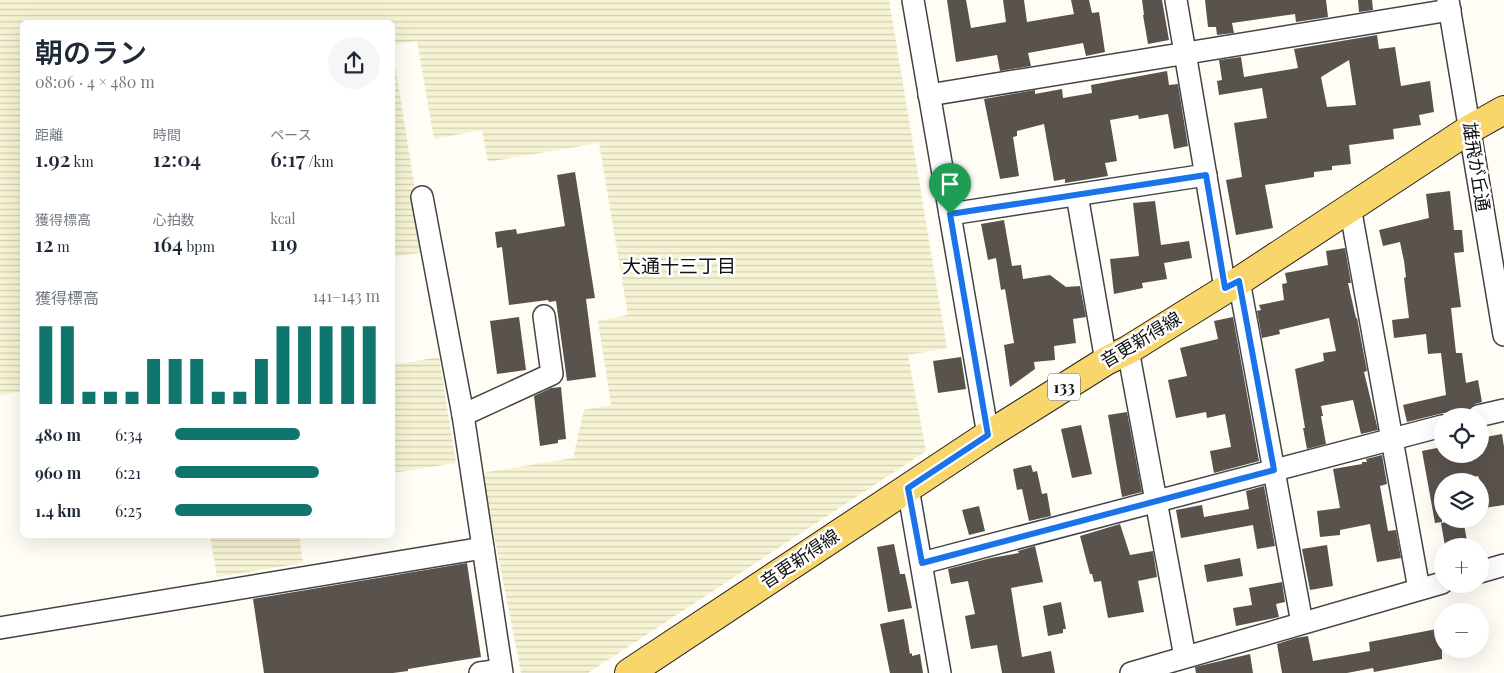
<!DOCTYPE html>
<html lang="ja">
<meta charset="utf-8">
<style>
:root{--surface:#fff;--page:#f6f6f7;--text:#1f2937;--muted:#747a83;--accent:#0f766e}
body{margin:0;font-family:"Playfair Display","Noto Sans JP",serif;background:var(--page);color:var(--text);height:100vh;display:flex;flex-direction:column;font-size:19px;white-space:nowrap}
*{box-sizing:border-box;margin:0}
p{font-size:16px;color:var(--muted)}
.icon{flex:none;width:28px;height:28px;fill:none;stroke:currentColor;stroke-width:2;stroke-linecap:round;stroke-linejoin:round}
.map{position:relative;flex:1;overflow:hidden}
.details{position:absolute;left:20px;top:20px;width:375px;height:518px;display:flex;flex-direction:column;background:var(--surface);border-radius:8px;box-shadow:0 5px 20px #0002}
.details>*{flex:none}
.buttons{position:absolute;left:1434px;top:408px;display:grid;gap:10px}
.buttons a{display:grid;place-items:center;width:55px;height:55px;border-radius:50%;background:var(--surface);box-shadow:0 5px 20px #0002;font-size:25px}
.pin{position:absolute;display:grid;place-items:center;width:42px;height:42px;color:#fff;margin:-51px -21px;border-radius:50% 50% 50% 0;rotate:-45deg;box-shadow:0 0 5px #0007}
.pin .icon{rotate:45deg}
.round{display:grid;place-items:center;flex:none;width:52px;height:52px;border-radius:26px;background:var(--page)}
.headline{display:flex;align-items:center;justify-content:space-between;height:85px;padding:0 15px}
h1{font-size:28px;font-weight:600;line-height:38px}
.figures{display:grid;grid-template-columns:repeat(3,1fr);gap:8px;height:85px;padding:5px 15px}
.figures div{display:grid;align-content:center}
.figures b{font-size:21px;font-weight:600}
.figures small{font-size:14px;font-weight:400}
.figures p{font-size:14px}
.chart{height:140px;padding:10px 15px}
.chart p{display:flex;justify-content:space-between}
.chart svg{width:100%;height:90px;margin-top:5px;stroke:var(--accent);stroke-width:6}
ul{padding:0 15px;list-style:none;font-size:16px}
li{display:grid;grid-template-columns:80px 60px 1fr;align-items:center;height:38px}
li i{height:12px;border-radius:6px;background:var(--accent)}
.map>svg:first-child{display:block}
.farmland{fill:url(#farmland-rules)}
.building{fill:#5a524d;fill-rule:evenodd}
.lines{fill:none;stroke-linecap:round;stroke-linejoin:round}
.minor-casing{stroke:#444;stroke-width:24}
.major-casing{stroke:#222;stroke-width:30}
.minor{stroke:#fff;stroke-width:21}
.major{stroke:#f9d66b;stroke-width:28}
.route-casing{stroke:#fff;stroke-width:10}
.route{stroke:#1a73e8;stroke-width:6}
.labels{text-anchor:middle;stroke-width:5;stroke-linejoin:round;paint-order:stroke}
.shield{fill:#fff;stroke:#585858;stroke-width:1}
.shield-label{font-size:16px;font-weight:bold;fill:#111}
.street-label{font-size:18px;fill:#111;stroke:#fff}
.neighbourhood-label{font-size:19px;fill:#111;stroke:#fff}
</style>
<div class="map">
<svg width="1504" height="673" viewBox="0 0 1504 673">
<defs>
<pattern id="farmland-rules" width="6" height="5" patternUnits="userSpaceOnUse" patternTransform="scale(1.25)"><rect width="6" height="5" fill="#f6f3d4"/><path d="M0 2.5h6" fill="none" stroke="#d2cfb5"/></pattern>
</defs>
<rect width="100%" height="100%" fill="#fffdf5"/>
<!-- farmland -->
<g class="farmland">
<path d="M0 0H889L947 348 908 355 926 451 588 673H521L482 473 573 458 584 410 611 405 598 321 628 315 599 143 488 162 482 130 434 139 417 41 393 45 392 22H22V391L0 395Z"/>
<path d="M392 46 425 252 393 257H392Z"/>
<path d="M439 357 456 463 393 473V365Z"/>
<path d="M210 535H299L303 563 217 577Z"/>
</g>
<!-- building -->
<g class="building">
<path d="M947 0H966L971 28 1006 22 1003 0H1024L1027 22 1074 14 1071 0H1089L1092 13 1099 12 1105 52 1086 56 1083 43 1028 53 1031 66 1000 71 997 55 956 62Z"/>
<path d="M1142 0H1162L1169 40 1148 44 1143 15H1144Z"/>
<path d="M1205 0H1326L1328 17 1296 22 1295 14 1232 23 1234 33 1217 35 1216 27H1208Z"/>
<path d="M1358 0H1372L1373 10 1359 12Z"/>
<path d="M1377 35 1379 49 1395 47 1401 86 1430 81 1434 112 1419 115 1421 125 1393 129 1394 139 1349 145 1351 164 1332 166V170L1314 172V177L1265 185 1273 228 1236 235 1226 180 1242 177 1234 123 1267 118 1262 88 1219 95 1217 81 1222 80 1219 60 1241 57 1244 77 1298 68 1294 49ZM1349 60 1356 105 1327 107 1321 77Z"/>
<path d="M1167 71 1169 85 1178 84 1188 146 1174 149 1168 114 1139 119 1138 115 1110 120 1117 161 1105 163 1108 176 1065 183V179L1054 181 1044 124 1017 131V136L1013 137 1019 176 1000 179 984 99 1035 90V94L1062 89 1063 98 1092 93 1091 85Z"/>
<path d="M575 172 595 298 586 299 596 377 567 381 556 301 549 302 548 300 509 305 502 247 497 248 495 232 516 229 517 234 565 226 557 175Z"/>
<path d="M1450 191 1454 230H1462L1464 252 1454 253 1461 307 1451 308 1456 353H1462L1466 383 1478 380 1482 402 1475 404 1468 409 1439 414 1407 422 1403 405 1446 395 1441 353 1428 354 1426 334 1394 338 1392 320 1409 318 1404 278 1406 277 1404 261 1400 242 1383 246 1379 230 1429 218 1426 194Z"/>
<path d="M1155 201 1161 245 1189 241 1192 258 1164 263 1167 279 1142 283 1143 288 1114 294 1110 259 1139 256 1133 203Z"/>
<path d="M1004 220 1012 266 1021 265 1023 279 1050 275 1066 287 1080 286 1086 317 1073 319 1076 343 1054 346 1055 360 1034 362 1035 369 1010 387 1004 345 1014 343 1005 289 1001 290 996 258 988 260 981 224Z"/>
<path d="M1345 248 1351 283H1348L1356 318H1357L1367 371 1364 372 1378 430 1361 434 1353 400 1321 406 1323 416H1321L1326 444 1307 449 1303 428H1305L1295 369 1324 361 1323 353 1336 351 1329 318 1279 330 1280 334 1262 338 1257 311 1261 310 1259 305 1284 300 1282 284 1287 283 1285 273 1328 265 1326 251Z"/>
<path d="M519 317 526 370 497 374 490 321Z"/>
<path d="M1233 317 1259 461 1214 473 1210 451 1231 447 1225 414 1207 418 1206 412 1176 418 1168 380 1187 376 1180 348 1218 339 1214 321Z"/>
<path d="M961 357 966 389 938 393 933 361Z"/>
<path d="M561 387 566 439 558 440V443L540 446 534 396 551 388Z"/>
<path d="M1127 412 1142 492 1122 497 1108 415Z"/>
<path d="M1081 425 1092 474 1072 478 1061 429Z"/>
<path d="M1502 434 1504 447V505L1484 508 1480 481 1478 476 1452 481H1442V522L1435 523 1422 451 1442 447V454H1483L1480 438Z"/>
<path d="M1382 455 1387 484 1380 486 1388 531 1396 530 1401 558 1377 562 1370 524 1340 530V535L1320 537 1317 511 1340 508 1333 469 1362 464V462H1367L1366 459Z"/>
<path d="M1031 465 1033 472 1037 471 1042 494 1047 493 1051 516 1029 521 1022 489 1017 490 1013 469Z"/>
<path d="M1264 486 1275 546 1257 549 1253 525 1181 538 1176 510 1202 505 1204 517 1249 509 1246 491Z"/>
<path d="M979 506 985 531 969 535 962 510Z"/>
<path d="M1463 519 1468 546H1445L1441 523Z"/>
<path d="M1120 524 1130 555 1153 551 1157 577 1138 581 1144 612 1108 618 1101 581 1094 582 1092 574H1090L1080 536Z"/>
<path d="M894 544 900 574H905L912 608 888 612 877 547Z"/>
<path d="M1327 545 1333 586 1310 590 1302 549Z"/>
<path d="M1035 546 1043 582 1011 588 1022 657 1051 651 1055 673H1002L997 645 971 649 965 616 975 614 968 581 951 584 948 569 991 558 1019 553 1018 551Z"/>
<path d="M1240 558 1243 576 1207 582 1204 565Z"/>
<path d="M467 563 481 657 408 669V671L393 673H264L253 599Z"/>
<path d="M1282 582 1285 602 1276 604 1279 617 1236 626 1233 608 1252 605 1249 588Z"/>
<path d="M1061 602 1066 629H1063V633L1048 636 1043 606Z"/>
<path d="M904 619 910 654 912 653V656L920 654 923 673H890L880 624Z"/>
<path d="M1442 628V659L1374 672 1373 668 1347 673H1282L1277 644 1296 638 1308 636 1313 661 1370 651 1369 642Z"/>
<path d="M1250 654 1253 673H1196L1195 667Z"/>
</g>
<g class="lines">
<!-- minor casing -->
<g class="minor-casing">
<g id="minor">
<path d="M913 0 988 435"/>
<path d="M1176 0 1225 288"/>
<path d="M1448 0 1504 335"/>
<path d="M929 95 1450 10"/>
<path d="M1077 195 1106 361"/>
<path d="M422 197 463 415 502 673"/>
<path d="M1350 207 1419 589"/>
<path d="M950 214 1206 175"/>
<path d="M1239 281 1302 623"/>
<path d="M1128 350 1185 657"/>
<path d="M463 415 552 374 544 316"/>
<path d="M1478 416 1504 410"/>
<path d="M908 488 940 673"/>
<path d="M922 563 1442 426"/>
<path d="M1480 572 1504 565"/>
<path d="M0 628 483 548"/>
<path d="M480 673 501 670"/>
<path d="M1131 673 1442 583"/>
</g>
</g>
<!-- major casing -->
<g class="major-casing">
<path id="major" d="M629 673 988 435 1106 361 1128 350 1239 281 1470 129 1504 110"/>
</g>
<!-- minor -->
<use href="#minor" class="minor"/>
<!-- major -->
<use href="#major" class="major"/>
</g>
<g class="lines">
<!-- route casing -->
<g class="route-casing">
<path id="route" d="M1206 175 1225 288 1239 281 1274 470 922 563 908 488 988 435 950 214Z"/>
</g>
<!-- route -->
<use href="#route" class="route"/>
</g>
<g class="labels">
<!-- shield labels -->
<rect class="shield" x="1048" y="373.5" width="32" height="27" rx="4"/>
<g class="shield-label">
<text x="1064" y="393">133</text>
</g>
<!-- street labels -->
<g class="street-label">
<text transform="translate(1476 167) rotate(81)" y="6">雄飛が丘通</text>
<text transform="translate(1141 340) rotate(-31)" y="6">音更新得線</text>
<text transform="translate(800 559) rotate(-34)" y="6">音更新得線</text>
</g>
<!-- neighbourhood labels -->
<g class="neighbourhood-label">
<text x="679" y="273">大通十三丁目</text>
</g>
</g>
</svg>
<div class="buttons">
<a><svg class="icon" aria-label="locate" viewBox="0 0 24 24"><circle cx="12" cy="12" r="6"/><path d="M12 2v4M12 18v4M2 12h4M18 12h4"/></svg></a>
<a><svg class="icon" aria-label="layers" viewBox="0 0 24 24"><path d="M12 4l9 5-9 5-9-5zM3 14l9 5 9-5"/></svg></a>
<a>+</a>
<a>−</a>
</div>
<div class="pin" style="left:950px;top:214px;background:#1e9e55"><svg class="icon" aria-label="arrive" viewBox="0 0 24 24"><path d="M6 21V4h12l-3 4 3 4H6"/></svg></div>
<section class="details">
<div class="headline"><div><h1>朝のラン</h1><p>08:06 · 4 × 480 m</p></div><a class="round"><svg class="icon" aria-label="share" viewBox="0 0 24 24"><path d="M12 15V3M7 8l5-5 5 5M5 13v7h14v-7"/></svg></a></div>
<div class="figures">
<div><p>距離</p><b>1.92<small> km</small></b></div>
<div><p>時間</p><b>12:04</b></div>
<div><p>ペース</p><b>6:17<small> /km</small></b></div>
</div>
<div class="figures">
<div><p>獲得標高</p><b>12<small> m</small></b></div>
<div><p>心拍数</p><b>164<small> bpm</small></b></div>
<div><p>kcal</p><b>119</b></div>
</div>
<div class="chart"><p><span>獲得標高</span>141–143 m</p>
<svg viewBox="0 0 160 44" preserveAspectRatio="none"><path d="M5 44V6M15 44V6M25 44V38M35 44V38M45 44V38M55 44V22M65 44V22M75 44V22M85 44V38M95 44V38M105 44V22M115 44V6M125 44V6M135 44V6M145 44V6M155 44V6"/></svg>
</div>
<ul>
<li><b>480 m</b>6:34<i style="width:61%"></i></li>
<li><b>960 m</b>6:21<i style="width:70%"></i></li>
<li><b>1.4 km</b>6:25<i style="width:67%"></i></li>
</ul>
</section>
</div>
